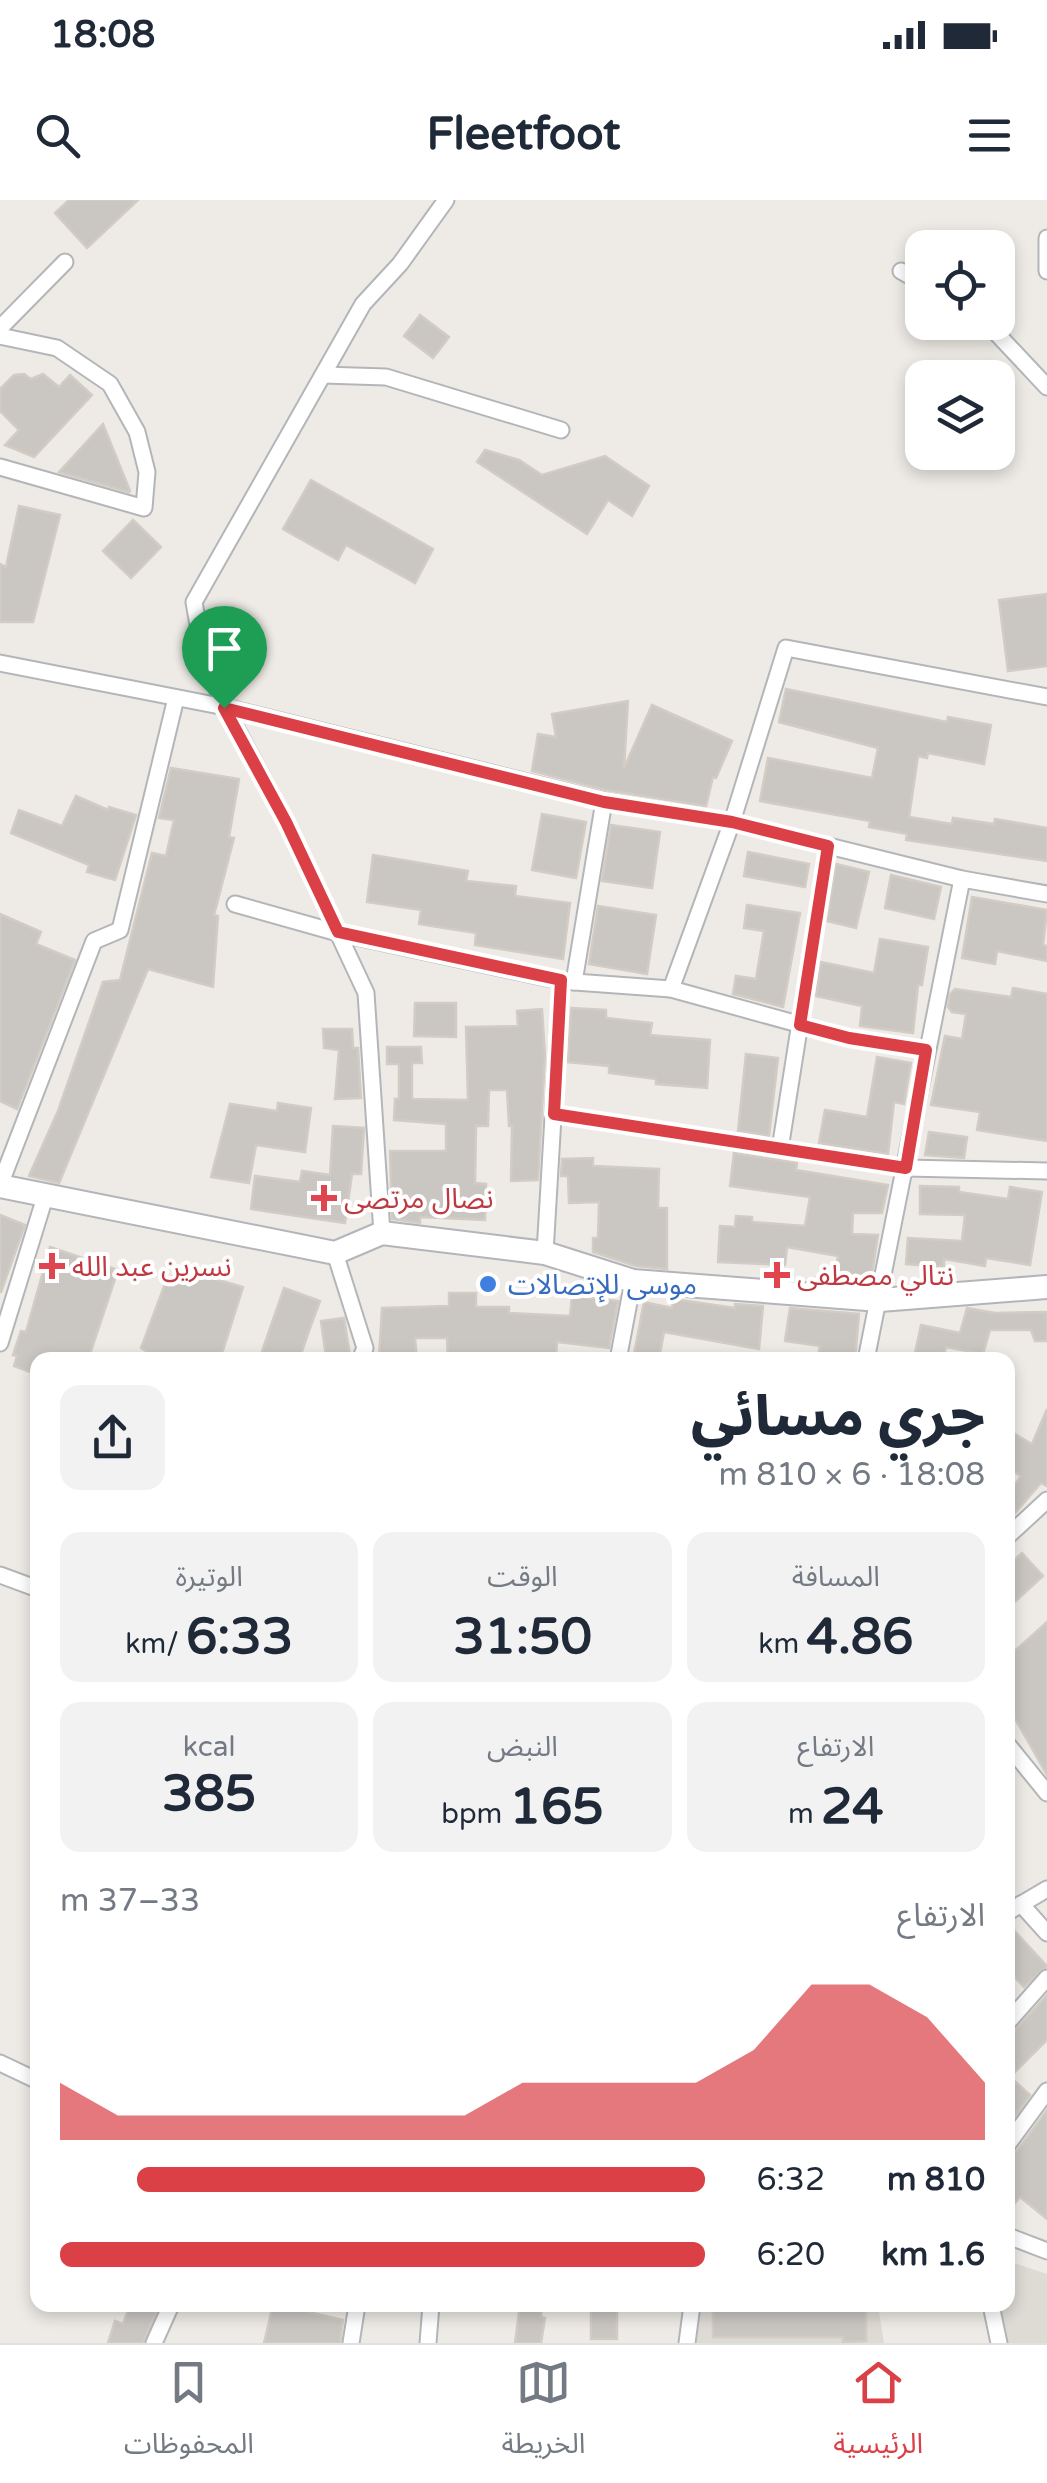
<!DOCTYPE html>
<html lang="ar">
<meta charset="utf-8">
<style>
:root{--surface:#fff;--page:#f2f2f3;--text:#1f2937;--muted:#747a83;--line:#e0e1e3;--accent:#da4046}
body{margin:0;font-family:"Varela Round","Noto Sans Arabic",sans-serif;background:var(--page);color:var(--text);direction:rtl;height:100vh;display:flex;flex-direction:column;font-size:38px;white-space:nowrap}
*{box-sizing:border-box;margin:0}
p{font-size:32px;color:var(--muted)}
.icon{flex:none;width:55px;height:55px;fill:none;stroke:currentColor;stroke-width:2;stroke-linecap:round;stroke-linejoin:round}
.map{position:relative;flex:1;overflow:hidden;direction:ltr}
.side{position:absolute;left:30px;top:1152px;width:985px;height:960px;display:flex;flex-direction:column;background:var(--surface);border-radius:20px;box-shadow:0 5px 15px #0003;direction:rtl}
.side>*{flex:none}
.tools{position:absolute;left:905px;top:30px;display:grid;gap:20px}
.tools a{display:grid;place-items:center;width:110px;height:110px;border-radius:20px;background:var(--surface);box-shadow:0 5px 15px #0003;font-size:50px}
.pin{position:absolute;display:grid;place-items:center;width:85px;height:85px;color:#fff;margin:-102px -42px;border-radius:50% 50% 50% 0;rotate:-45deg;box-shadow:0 0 10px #0007}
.pin .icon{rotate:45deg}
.round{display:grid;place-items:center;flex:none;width:105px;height:105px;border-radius:20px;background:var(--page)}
.headline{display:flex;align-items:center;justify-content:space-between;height:170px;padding:0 30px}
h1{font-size:55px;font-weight:800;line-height:75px}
.metrics{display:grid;grid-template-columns:repeat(3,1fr);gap:15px;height:170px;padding:10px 30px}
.metrics div{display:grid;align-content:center;border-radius:20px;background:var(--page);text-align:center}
.metrics b{font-size:50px;font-weight:800}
.metrics small{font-size:28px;font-weight:400}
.metrics p{font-size:28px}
.chart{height:280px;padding:20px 30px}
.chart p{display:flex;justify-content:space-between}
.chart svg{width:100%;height:180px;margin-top:10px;fill:var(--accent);opacity:.7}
ul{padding:0 30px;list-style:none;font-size:32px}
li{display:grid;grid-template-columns:160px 120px 1fr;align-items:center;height:75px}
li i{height:25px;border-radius:12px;background:var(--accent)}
.status{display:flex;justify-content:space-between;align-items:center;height:70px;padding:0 50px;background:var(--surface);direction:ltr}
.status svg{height:28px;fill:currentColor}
header{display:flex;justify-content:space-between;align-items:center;height:130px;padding:0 30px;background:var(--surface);font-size:45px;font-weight:800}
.dock{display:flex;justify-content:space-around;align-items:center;height:140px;border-top:2px solid var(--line);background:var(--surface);font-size:28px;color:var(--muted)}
.dock a{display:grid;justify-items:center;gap:5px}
.dock .active{color:var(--accent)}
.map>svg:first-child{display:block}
.education{fill:#dedad4}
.building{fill:#cac6c2;stroke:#d2ccc4;stroke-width:2.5}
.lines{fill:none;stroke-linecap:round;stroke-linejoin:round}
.street-casing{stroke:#b3b6b9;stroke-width:19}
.secondary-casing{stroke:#b2b5b9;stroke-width:26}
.street{stroke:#fff;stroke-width:15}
.secondary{stroke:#fff;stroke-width:22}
.route-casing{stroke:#fff;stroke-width:20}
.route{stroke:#da4046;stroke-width:12}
.health-dot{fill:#e0444e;stroke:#fff;stroke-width:4}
.shop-dot{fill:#3f7fe0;stroke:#fff;stroke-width:4}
.labels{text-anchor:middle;stroke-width:8;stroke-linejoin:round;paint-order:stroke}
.health-label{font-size:28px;fill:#be3a42;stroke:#fff;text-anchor:start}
.shop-label{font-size:28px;fill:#366cbe;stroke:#fff;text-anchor:start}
</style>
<div class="status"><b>18:08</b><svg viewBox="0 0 49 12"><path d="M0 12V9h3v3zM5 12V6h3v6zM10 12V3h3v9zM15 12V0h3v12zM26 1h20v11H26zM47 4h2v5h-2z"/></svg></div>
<header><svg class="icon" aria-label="menu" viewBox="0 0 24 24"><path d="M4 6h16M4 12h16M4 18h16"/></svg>Fleetfoot<svg class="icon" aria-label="search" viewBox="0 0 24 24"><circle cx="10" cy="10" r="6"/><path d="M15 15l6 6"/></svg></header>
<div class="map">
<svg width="1047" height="2143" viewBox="0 0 1047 2143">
<rect width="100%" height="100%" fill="#eeebe6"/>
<!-- education -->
<g class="education">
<path d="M1008 2061 1047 2074V2143H1002L988 2105H1008Z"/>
<path d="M694 2105H878L884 2143H692Z"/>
</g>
<!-- building -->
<g class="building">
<path d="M69 0H138L87 48 55 13Z"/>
<path d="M420 115 449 137 433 158 404 136Z"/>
<path d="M24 174 31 179 43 174 59 187 70 175 92 195 34 257 5 245 19 230 0 211V189L14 175Z"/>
<path d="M103 224 130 291 129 292 59 272Z"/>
<path d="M485 250 519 260 542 275 605 256 649 286 632 316 608 300 587 334 477 262Z"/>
<path d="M311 280 433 349 415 383 346 345 338 360 283 329Z"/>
<path d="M19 306 60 315 33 422H0V364L6 367Z"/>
<path d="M133 320 161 347 131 378 103 351Z"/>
<path d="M1047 394V466L1008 471 999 400Z"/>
<path d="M786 489 947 522 948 517 991 525 984 564 928 553 927 558 918 556 909 617 952 624 953 618 994 624 995 619 1047 628V661L906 640 907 634 869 627 870 621 760 601 768 558 872 578 878 548 779 522Z"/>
<path d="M628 501 624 568 652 505 732 541 716 578 713 577 706 606 606 590 532 571 538 534 556 537 552 514Z"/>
<path d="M171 568 239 579 229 637 234 638 214 715 218 716 213 787 148 769 59 983 29 976 58 911 103 782 120 780 152 653 166 656 174 620 159 618Z"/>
<path d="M76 596 108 610 109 607 136 615 115 680 87 672 89 665 11 633 19 610 62 626Z"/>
<path d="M542 614 586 622 576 678 532 670Z"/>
<path d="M611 625 660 632 652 688 602 681Z"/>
<path d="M748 652 809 664 805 687 744 676Z"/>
<path d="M373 655 468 671 466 681 516 686 515 696 570 703 563 759 475 745 476 733 419 724 421 710 367 702Z"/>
<path d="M836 664 869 672 856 728 827 721Z"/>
<path d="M891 675 941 687 934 719 885 708Z"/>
<path d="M972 697 1047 710 1043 745 1047 746V761L997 751 995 764 962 758Z"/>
<path d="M747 705 800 713 783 807 733 794 736 776 756 779 764 731 744 728Z"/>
<path d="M598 706 656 715 647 774 589 764Z"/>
<path d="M0 714 41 732 36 744 75 760 17 909 0 901Z"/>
<path d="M880 739 928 747 922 785H918L913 833 860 826 862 806 816 796 821 762 874 773Z"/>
<path d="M1013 788 1047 794V941L977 930 980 912 931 905 945 836 962 839 966 814 952 812 948 807 950 794 955 789 1011 797Z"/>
<path d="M415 803H456V837L414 836Z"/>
<path d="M571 808 606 810V818L652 823 650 835 710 840 707 888 656 884V879L609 873V866L568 862Z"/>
<path d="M542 809 545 856 538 980 511 981 512 926H509L507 890H489L488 926H476L475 983 486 984 485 1020 420 1017V1023L392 1019 390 951H446V924L394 920 395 899H399V864H387V847H421L422 863H412V899L468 900 466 827 518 826 517 811Z"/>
<path d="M323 829H352L353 848H358L361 898 335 899 339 850 324 848Z"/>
<path d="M746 854 778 858 769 936 738 931Z"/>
<path d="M877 857 911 863 904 904 894 902 888 954 819 943 825 910 867 917Z"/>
<path d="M278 903 311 908 305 952 256 945 249 983 211 977 230 904 277 911Z"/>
<path d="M333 926 364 928 361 974H352L345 1023 251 1009 255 976 300 982 302 971 330 975Z"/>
<path d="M929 932 967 937 964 958 925 955Z"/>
<path d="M734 953 797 963 796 970 888 985 882 1013H853L852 1034 878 1035 871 1080 835 1075 838 1056 787 1047 785 1065 718 1062 720 1026 735 1027 736 1016 752 1017V1022L805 1026 810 997 730 986Z"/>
<path d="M593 958V966L659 969 658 1008H667V1069L636 1066 593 1052V1038H598L599 1002 569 1003 568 976H561L562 959Z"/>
<path d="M920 986 959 987V992L1008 999 1010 987 1042 992 1030 1065 986 1058 985 1066 944 1059V1067L906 1064 908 1038 962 1041 965 1015 920 1014Z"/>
<path d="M0 1015 25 1025 1 1092H0Z"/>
<path d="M50 1047 118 1070 88 1160H38V1175L14 1166 17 1156 13 1155 21 1131 26 1132Z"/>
<path d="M191 1072 243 1087 220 1160 145 1158 147 1152 141 1148 165 1084 169 1085 172 1076 179 1077 183 1073 188 1077Z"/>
<path d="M284 1088 320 1101 309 1131 299 1160H259Z"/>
<path d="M449 1093H476V1107H509V1113L570 1116 572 1096 618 1101 609 1148 557 1142 556 1160H448L447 1138H415L417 1160 379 1158 382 1108 449 1106Z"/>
<path d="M673 1099 735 1108V1104L763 1106 759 1149 664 1132 659 1159 634 1154 644 1102 672 1108Z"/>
<path d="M790 1108 859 1114 855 1160H817L820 1146 785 1141Z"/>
<path d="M967 1108 995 1113 1047 1112V1141H1035L1031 1130H990L983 1154 946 1147 943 1159 915 1153 921 1125 960 1133Z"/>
<path d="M344 1118 350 1155 326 1157 321 1121Z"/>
<path d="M1047 1209V1286L1041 1283 1008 1321V1295L1021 1276 1008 1268V1247L1015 1234 1032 1244Z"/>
<path d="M1022 1353 1043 1376 1008 1408V1366Z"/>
<path d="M1047 1422V1575L1008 1506V1457Z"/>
<path d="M1008 1724 1047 1766 1024 1787 1008 1770Z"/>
<path d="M1047 1795V1840L1010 1877 1030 1895 1008 1926V1838Z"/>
<path d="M1047 1910V2019L1020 1997 1008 2011V1955L1017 1951Z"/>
<path d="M130 2105H159L143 2143H108L115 2121 123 2124Z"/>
<path d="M273 2105H310L308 2112 343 2120 340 2143H264Z"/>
<path d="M520 2105H542L541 2117 545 2118 541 2143H515Z"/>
<path d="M713 2105H866V2141L843 2142V2137H713Z"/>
<rect x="591" y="2110" width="26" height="29"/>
</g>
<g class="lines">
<!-- street casing -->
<g class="street-casing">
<g id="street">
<path d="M1047 38V71"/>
<path d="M901 71 922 83"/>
<path d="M986 122 1047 187"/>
<path d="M0 128 65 62"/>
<path d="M0 136 57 148 110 184 137 232 147 272 144 308 0 267"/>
<path d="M323 175 386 177 561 230"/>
<path d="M0 463 225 507 604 601 732 622 962 679 1047 694"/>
<path d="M235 704 338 733 561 781 671 789 849 838 926 850"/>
<path d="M574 782 604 601"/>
<path d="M671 789 732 622 786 448 1047 497"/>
<path d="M554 914 906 968 1047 971"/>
<path d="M780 949 828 646"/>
<path d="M0 985 94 741 120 730 176 498"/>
<path d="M382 1033 366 793 286 622 225 507 204 459 194 402 363 104 400 64 446 0"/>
<path d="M335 1053 365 1148 360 1160"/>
<path d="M545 1053 561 781"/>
<path d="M0 1143 45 997"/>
<path d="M618 1160 633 1081"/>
<path d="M866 1160 962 679"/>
<path d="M1008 1336 1047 1300"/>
<path d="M0 1375 38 1389"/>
<path d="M1008 1545 1047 1593"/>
<path d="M1021 1704 1047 1733"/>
<path d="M1008 1712 1047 1689"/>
<path d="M1008 1822 1047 1778"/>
<path d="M0 1863 38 1881"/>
<path d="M1008 1944 1047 1891"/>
<path d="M1008 2036 1047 2051"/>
<path d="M991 2105 999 2143"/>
<path d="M154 2143 171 2105"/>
<path d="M351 2143 357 2105"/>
<path d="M428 2143 431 2105"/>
<path d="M687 2143 692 2105"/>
</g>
</g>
<!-- secondary casing -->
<g class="secondary-casing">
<path id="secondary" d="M0 986 335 1053 382 1033 545 1053 633 1081 880 1100 1047 1087"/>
</g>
<!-- street -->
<use href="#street" class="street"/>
<!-- secondary -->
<use href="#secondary" class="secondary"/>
</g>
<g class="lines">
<!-- route casing -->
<g class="route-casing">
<path id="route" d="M224 508 604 602 732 622 828 646 800 825 849 838 926 850 906 968 554 914 561 780 338 732 286 622Z"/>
</g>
<!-- route -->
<use href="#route" class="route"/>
</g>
<!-- markers -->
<g class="health-dot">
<path d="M319 983h10v10h10v10h-10v10h-10v-10h-10v-10h10z"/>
<path d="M47 1051h10v10h10v10h-10v10h-10v-10h-10v-10h10z"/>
<path d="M772 1060h10v10h10v10h-10v10h-10v-10h-10v-10h10z"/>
</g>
<circle class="shop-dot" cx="488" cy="1084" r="10"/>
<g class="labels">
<!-- health labels -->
<g class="health-label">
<text x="344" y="1008">نصال مرتصى</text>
<text x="72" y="1076">نسرين عبد الله</text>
<text x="797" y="1085">نتالي مصطفى</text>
</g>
<!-- shop labels -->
<g class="shop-label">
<text x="508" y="1094">موسى للإتصالات</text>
</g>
</g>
</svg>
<div class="tools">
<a><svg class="icon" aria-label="locate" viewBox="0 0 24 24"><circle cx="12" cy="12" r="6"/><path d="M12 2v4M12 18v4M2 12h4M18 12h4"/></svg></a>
<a><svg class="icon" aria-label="layers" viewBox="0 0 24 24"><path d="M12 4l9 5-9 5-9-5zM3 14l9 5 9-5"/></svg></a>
</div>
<div class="pin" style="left:224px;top:508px;background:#1e9e55"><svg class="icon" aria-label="arrive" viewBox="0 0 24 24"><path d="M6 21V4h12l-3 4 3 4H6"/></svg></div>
<section class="side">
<div class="headline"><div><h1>جري مسائي</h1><p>18:08 · 6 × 810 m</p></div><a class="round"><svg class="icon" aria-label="share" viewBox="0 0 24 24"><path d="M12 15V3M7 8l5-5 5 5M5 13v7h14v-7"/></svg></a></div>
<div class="metrics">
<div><p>المسافة</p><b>4.86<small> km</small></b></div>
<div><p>الوقت</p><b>31:50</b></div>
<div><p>الوتيرة</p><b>6:33<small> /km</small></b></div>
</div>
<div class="metrics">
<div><p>الارتفاع</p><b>24<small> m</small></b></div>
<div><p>النبض</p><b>165<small> bpm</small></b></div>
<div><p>kcal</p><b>385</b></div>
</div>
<div class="chart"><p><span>الارتفاع</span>33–37 m</p>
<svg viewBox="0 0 160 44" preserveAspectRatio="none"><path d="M0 44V30L10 38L20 38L30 38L40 38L50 38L60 38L70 38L80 30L90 30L100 30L110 30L120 22L130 6L140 6L150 14L160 30V44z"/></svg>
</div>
<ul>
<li><b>810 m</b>6:32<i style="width:88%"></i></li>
<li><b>1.6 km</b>6:20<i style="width:100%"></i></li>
</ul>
</section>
</div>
<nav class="dock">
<a class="active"><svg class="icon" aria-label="home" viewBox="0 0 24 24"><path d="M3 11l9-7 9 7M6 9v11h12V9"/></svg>الرئيسية</a>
<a><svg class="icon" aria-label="map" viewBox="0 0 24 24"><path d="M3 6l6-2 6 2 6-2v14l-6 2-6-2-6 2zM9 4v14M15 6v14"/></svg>الخريطة</a>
<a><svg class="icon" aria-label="saved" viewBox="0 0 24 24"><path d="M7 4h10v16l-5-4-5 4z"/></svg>المحفوظات</a>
</nav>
